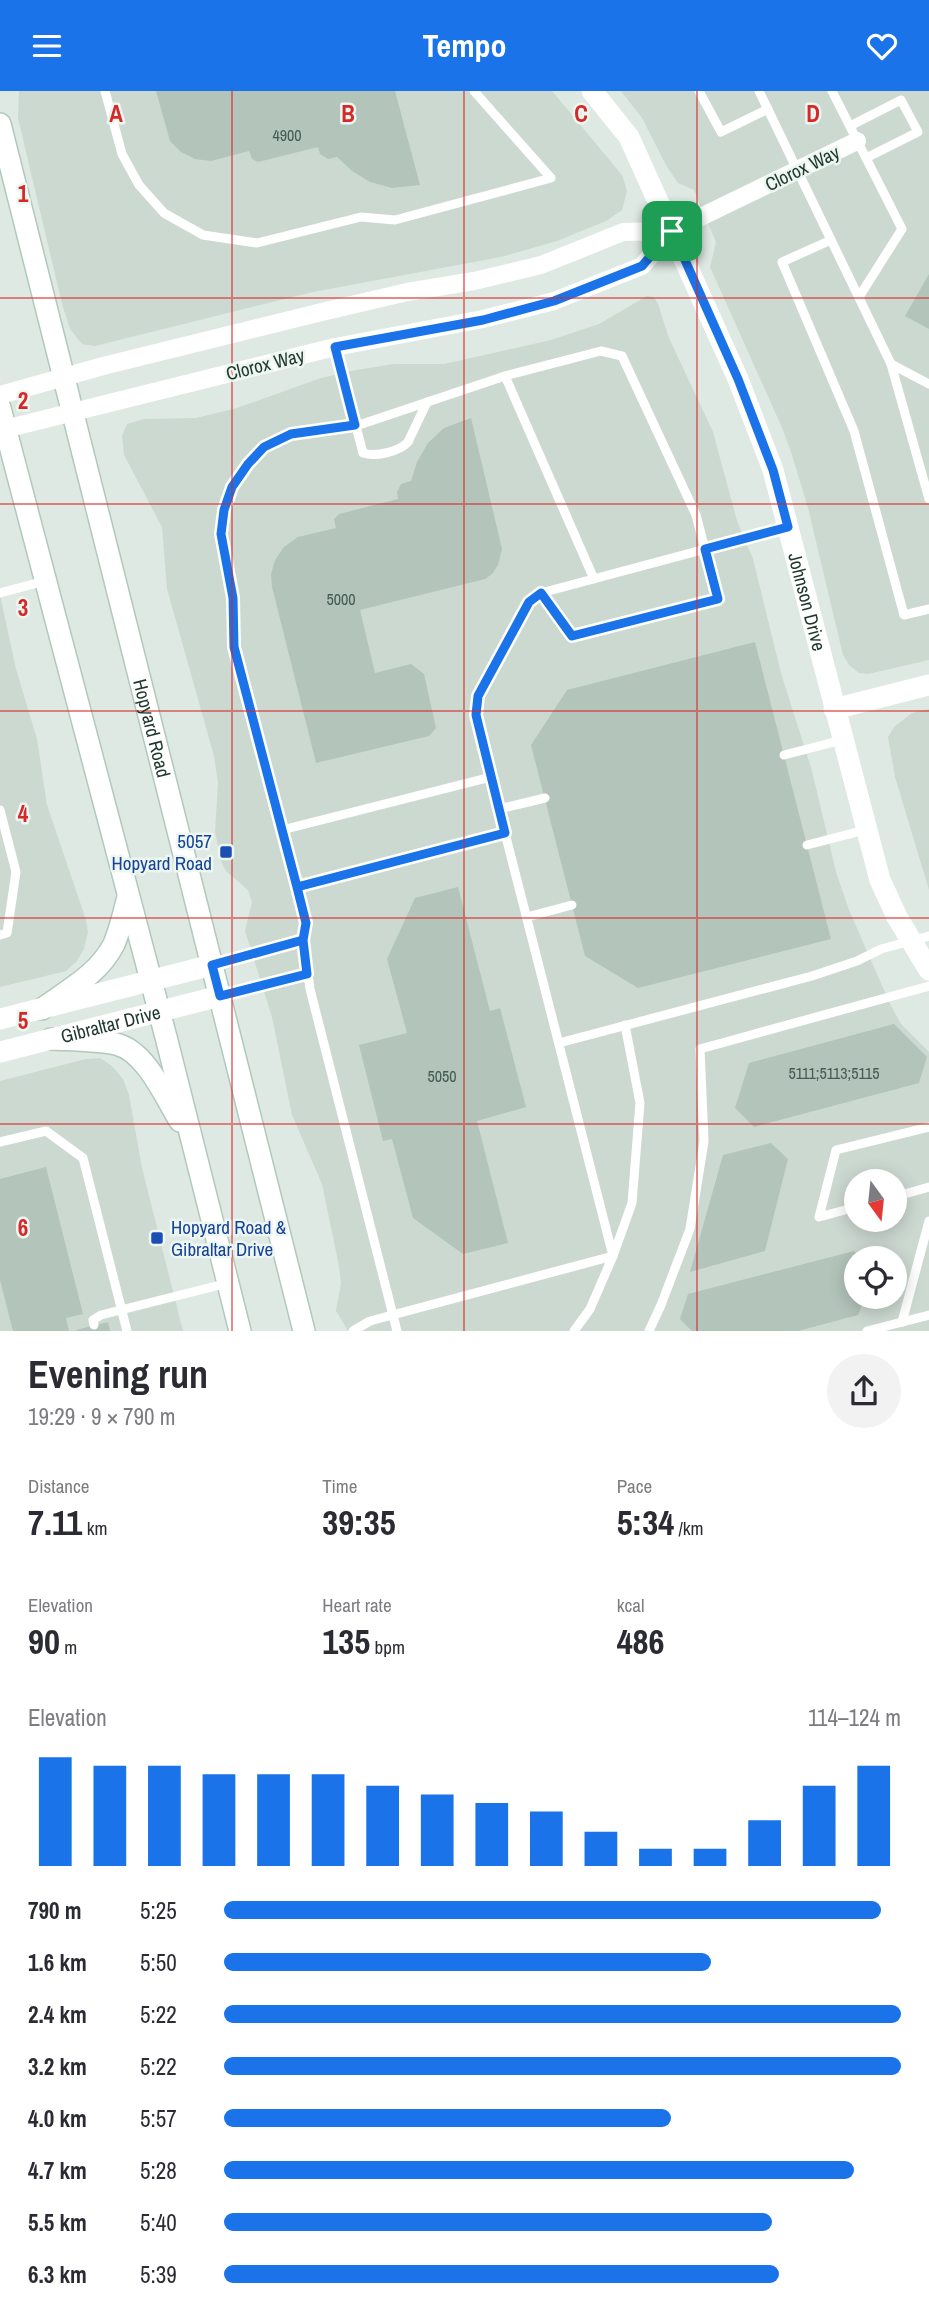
<!DOCTYPE html>
<meta charset="utf-8">
<style>
:root{--surface:#fff;--page:#f2f2f3;--text:#2b2b33;--muted:#7c7c81;--accent:#1a73e8}
body{margin:0;font-family:"Archivo Narrow",sans-serif;background:var(--page);color:var(--text);height:100vh;display:flex;flex-direction:column;font-size:26px;white-space:nowrap}
*{box-sizing:border-box;margin:0}
p{font-size:23px;color:var(--muted)}
.icon{flex:none;width:38px;height:38px;fill:none;stroke:currentColor;stroke-width:2;stroke-linecap:round;stroke-linejoin:round}
.map{position:relative;height:1240px;overflow:hidden}
.sheet{display:flex;flex-direction:column;background:var(--surface);flex:1}
.sheet>*{flex:none}
.needle{width:46px;rotate:165deg}
.buttons{position:absolute;left:844px;top:1078px;display:grid;gap:14px}
.buttons a{display:grid;place-items:center;width:63px;height:63px;border-radius:50%;background:var(--surface);box-shadow:0 4px 18px #0003;font-size:35px}
.pin{position:absolute;display:grid;place-items:center;width:60px;height:60px;color:#fff;margin:-30px;border-radius:14px;box-shadow:0 4px 10px #0006}
.round{display:grid;place-items:center;flex:none;width:74px;height:74px;border-radius:37px;background:var(--page)}
.headline{display:flex;align-items:center;justify-content:space-between;height:119px;padding:0 28px}
h1{font-size:38px;font-weight:700;line-height:52px}
.figures{display:grid;grid-template-columns:repeat(3,1fr);gap:10px;height:119px;padding:7px 28px}
.figures div{display:grid;align-content:center}
.figures b{font-size:35px;font-weight:700}
.figures small{font-size:19px;font-weight:400}
.figures p{font-size:19px}
.chart{height:196px;padding:14px 28px}
.chart p{display:flex;justify-content:space-between}
.chart svg{width:100%;height:126px;margin-top:7px;stroke:var(--accent);stroke-width:6}
ul{padding:0 28px;list-style:none;font-size:23px}
li{display:grid;grid-template-columns:112px 84px 1fr;align-items:center;height:52px}
li i{height:18px;border-radius:9px;background:var(--accent)}
header{display:flex;justify-content:space-between;align-items:center;height:91px;padding:0 28px;background:var(--accent);color:#fff;font-size:32px;font-weight:700}
.map>svg:first-child{display:block}
.built{fill:#ccd9d1;fill-rule:evenodd}
.building{fill:#b3c4bb}
.lines{fill:none;stroke-linecap:round;stroke-linejoin:round}
.secondary-casing{stroke:#b1c9bd;stroke-width:24}
.service{stroke:#fff;stroke-width:9}
.minor{stroke:#fff;stroke-width:18}
.tertiary{stroke:#fff;stroke-width:21}
.secondary{stroke:#fff;stroke-width:21}
.route-casing{stroke:#fff;stroke-width:14}
.route{stroke:#1a73e8;stroke-width:9}
.grid{fill:none;stroke:#d62828;stroke-width:2;stroke-opacity:0.55}
.transit-dot{fill:#1a4fb4;stroke:#edf6f1;stroke-width:2.5}
.labels{text-anchor:middle;stroke-width:5;stroke-linejoin:round;paint-order:stroke}
.number-label{font-size:16px;fill:#445b51}
.street-label{font-size:19px;fill:#1f382e;stroke:#edf6f1}
.transit-label{font-size:19px;fill:#164399;stroke:#edf6f1;text-anchor:end}
.grid-label{font-size:23px;text-anchor:middle;font-weight:bold;fill:#d62828;stroke:#edf6f1;stroke-width:5;stroke-linejoin:round;paint-order:stroke}
</style>
<header><svg class="icon" aria-label="menu" viewBox="0 0 24 24"><path d="M4 6h16M4 12h16M4 18h16"/></svg>Tempo<svg class="icon" aria-label="heart" viewBox="0 0 24 24"><path d="M12 20l-8-8c-3-5 5-10 8-4 3-6 11-1 8 4z"/></svg></header>
<div class="map">
<svg width="929" height="1240" viewBox="0 0 929 1240">
<rect width="100%" height="100%" fill="#dde9e2"/>
<!-- built -->
<g class="built">
<path d="M19 0H552L622 84 627 100 622 119 606 130 557 150 501 166 313 201 95 255 82 253 70 238 62 213 18 27Z"/>
<path d="M621 0H929V569L868 583 859 582 849 574 843 564 808 417 792 364 783 339 710 176 716 151 694 99 678 92 667 76 642 27Z"/>
<path d="M647 205 654 206 658 213 669 247 713 341 737 430 753 468 781 582 812 680 836 781 849 819 891 915 901 933 929 961V1240H348L336 1220 341 1192 339 1175 322 1093 292 1024 272 926 245 840 252 811 248 799 226 780 221 770 215 741 218 692 214 665 167 498 162 436 124 364 122 345 127 333 134 331 144 328 196 327 237 317 321 287 356 279 394 273H444L551 249 599 233ZM856 1090H894V1129H856ZM856 1167H894V1206H856Z"/>
<path d="M0 504 16 578 37 648 47 714 86 829 88 841 84 858 76 871 66 880 0 896Z"/>
<path d="M929 618V799L895 686 888 646 894 636 912 622Z"/>
<path d="M100 967 112 975 123 988 129 1004 142 1077 183 1240H0V990L86 968Z"/>
</g>
<!-- building -->
<g class="building">
<path d="M156 0H395L420 94 392 97 370 91 352 80 337 66 328 68 320 63 318 56 258 71 252 68 249 60 211 70 195 68 181 61 170 50Z"/>
<path d="M929 183V238L905 225Z"/>
<path d="M471 327 502 458 498 474 492 483 485 488 360 519 375 582 411 573 424 583 436 637 429 645 316 672 272 496 271 483 275 469 284 456 298 446 336 437 334 428 339 423 398 408 397 401 401 393 411 390 417 371 428 352 444 337Z"/>
<path d="M755 551 831 848 638 897 585 865 531 654 567 599Z"/>
<path d="M458 796 490 920 500 917 526 1016 477 1030 508 1152 463 1163 413 1127 392 1048 383 1050 359 954 407 942 387 868 415 807Z"/>
<path d="M894 933 927 966 919 992 754 1036 735 1017 749 972Z"/>
<path d="M771 1052 788 1068 765 1160 690 1181 723 1064Z"/>
<path d="M46 1076 83 1223 66 1227 69 1240H13L0 1189V1088Z"/>
<path d="M854 1160 861 1167H856V1206H865L858 1224 798 1240H692L680 1228 688 1203Z"/>
<path d="M108 1231 110 1240H76V1239Z"/>
</g>
<g class="lines">
<!-- secondary casing -->
<g class="secondary-casing">
<g id="secondary">
<path id="s3" d="M0 33 304 1240"/>
<path d="M0 317 167 950 240 1240"/>
<path d="M42 918C68 899 99 883 114 853 120 839 124 821 128 806"/>
<path d="M51 948C72 949 96 949 116 953 146 960 165 1006 180 1030"/>
</g>
</g>
<!-- service -->
<g class="service">
<path d="M105 0 122 63 139 94 164 122 203 144 257 152 361 126 395 129 551 87 474 0"/>
<path d="M699 0 721 41 768 18"/>
<path d="M759 0 891 273 929 408"/>
<path d="M832 0 902 138 859 206"/>
<path d="M850 35 901 9 918 41 866 67"/>
<path d="M831 149 782 171 854 340 904 524 929 518"/>
<path d="M335 256 363 362C375 366 399 361 408 351L427 311"/>
<path d="M891 273 929 293"/>
<path d="M505 285 594 488"/>
<path d="M0 502 45 490"/>
<path d="M784 664 842 649"/>
<path d="M499 718 545 707"/>
<path d="M0 719 16 781 7 842 0 844"/>
<path d="M282 739 491 686"/>
<path d="M807 754 865 739"/>
<path d="M297 796 505 742"/>
<path d="M527 826 572 814"/>
<path d="M212 874 303 849"/>
<path d="M220 905 307 883"/>
<path d="M559 952 812 885 857 870 881 858 929 845"/>
<path d="M0 1051 46 1040 83 1067 127 1240"/>
<path d="M894 1106 929 1096"/>
<path d="M856 1116 819 1126 836 1059 929 1036"/>
<path d="M902 1231 929 1130"/>
<path d="M94 1234 93 1229 101 1224 228 1192"/>
<path d="M353 1240 370 1230 613 1165 482 652 476 623 478 605 529 511 541 502 788 436"/>
<path d="M397 1240 310 898 303 849 306 832 234 556 233 507 221 443 224 419 232 396 248 373 264 356 291 343 356 335 505 285 601 260 622 265 696 424 718 508 572 545 541 502"/>
<path d="M574 1240 590 1218 613 1165 632 1112 640 1012 625 934"/>
<path d="M649 1240 661 1214 690 1138 704 1050 700 958 929 895"/>
<path d="M867 1240 929 1224"/>
</g>
<!-- minor -->
<g class="minor">
<path d="M0 304 103 275 326 220 407 201 474 190 541 174 623 141 672 140"/>
<path d="M5 338 335 256 483 228 554 210 642 175 672 140 857 50"/>
</g>
<!-- tertiary -->
<g class="tertiary">
<path id="s1" d="M592 0 629 46 738 288 773 379 880 789 897 826 929 879"/>
<path d="M834 618 929 594"/>
<path d="M0 928 212 874"/>
<path id="s2" d="M0 961 220 905"/>
</g>
<!-- secondary -->
<use href="#secondary" class="secondary"/>
</g>
<g class="lines">
<!-- route casing -->
<g class="route-casing">
<path id="route" d="M672 140 642 175 554 210 483 229 335 256 355 334 291 343 264 356 248 373 232 396 224 419 221 443 233 507 234 556 297 796 306 832 303 849 212 874 220 905 307 883 303 849 306 832 297 796 505 742 476 624 478 605 529 511 541 502 572 545 718 508 705 458 788 436 773 379 738 288 672 140"/>
</g>
<!-- route -->
<use href="#route" class="route"/>
</g>
<!-- grid -->
<path class="grid" d="M232 0V1240M464 0V1240M697 0V1240M0 207H929M0 413H929M0 620H929M0 827H929M0 1033H929"/>
<!-- markers -->
<g class="transit-dot">
<rect x="219" y="754" width="14" height="14" rx="3.5"/>
<rect x="150" y="1140" width="14" height="14" rx="3.5"/>
</g>
<g class="labels">
<!-- number labels -->
<g class="number-label">
<text x="287" y="50">4900</text>
<text x="341" y="514">5000</text>
<text x="834" y="988">5111;5113;5115</text>
<text x="442" y="991">5050</text>
</g>
<!-- street labels -->
<g class="street-label">
<text transform="translate(802 77) rotate(-26)" y="7">Clorox Way</text>
<text transform="translate(265 273) rotate(-14)" y="7">Clorox Way</text>
<text dy="7" stroke="none"><textPath href="#s1" startOffset="558">Johnson Drive</textPath></text>
<text dy="7" stroke="none"><textPath href="#s3" startOffset="623">Hopyard Road</textPath></text>
<text dy="7" stroke="none"><textPath href="#s2" startOffset="114">Gibraltar Drive</textPath></text>
</g>
<!-- transit labels -->
<g class="transit-label">
<text x="212" y="757">5057<tspan x="212" dy="22">Hopyard Road</tspan></text>
<text x="171" y="1143" text-anchor="start">Hopyard Road &amp;<tspan x="171" dy="22">Gibraltar Drive</tspan></text>
</g>
</g>
<g class="grid-label">
<text x="116" y="31">A</text>
<text x="348" y="31">B</text>
<text x="581" y="31">C</text>
<text x="813" y="31">D</text>
<text x="23" y="111">1</text>
<text x="23" y="318">2</text>
<text x="23" y="525">3</text>
<text x="23" y="731">4</text>
<text x="23" y="938">5</text>
<text x="23" y="1145">6</text>
</g>
</svg>
<div class="buttons">
<a><svg class="needle" viewBox="-14 -14 28 28"><path d="M0-13l5 13h-10z" fill="#e53935"/><path d="M0 13l5-13h-10z" fill="#7c7c81"/></svg></a>
<a><svg class="icon" aria-label="locate" viewBox="0 0 24 24"><circle cx="12" cy="12" r="6"/><path d="M12 2v4M12 18v4M2 12h4M18 12h4"/></svg></a>
</div>
<div class="pin" style="left:672px;top:140px;background:#1e9e55"><svg class="icon" aria-label="arrive" viewBox="0 0 24 24"><path d="M6 21V4h12l-3 4 3 4H6"/></svg></div>
</div>
<section class="sheet">
<div class="headline"><div><h1>Evening run</h1><p>19:29 · 9 × 790 m</p></div><a class="round"><svg class="icon" aria-label="share" viewBox="0 0 24 24"><path d="M12 15V3M7 8l5-5 5 5M5 13v7h14v-7"/></svg></a></div>
<div class="figures">
<div><p>Distance</p><b>7.11<small> km</small></b></div>
<div><p>Time</p><b>39:35</b></div>
<div><p>Pace</p><b>5:34<small> /km</small></b></div>
</div>
<div class="figures">
<div><p>Elevation</p><b>90<small> m</small></b></div>
<div><p>Heart rate</p><b>135<small> bpm</small></b></div>
<div><p>kcal</p><b>486</b></div>
</div>
<div class="chart"><p><span>Elevation</span>114–124 m</p>
<svg viewBox="0 0 160 44" preserveAspectRatio="none"><path d="M5 44V6M15 44V9M25 44V9M35 44V12M45 44V12M55 44V12M65 44V16M75 44V19M85 44V22M95 44V25M105 44V32M115 44V38M125 44V38M135 44V28M145 44V16M155 44V9"/></svg>
</div>
<ul>
<li><b>790 m</b>5:25<i style="width:97%"></i></li>
<li><b>1.6 km</b>5:50<i style="width:72%"></i></li>
<li><b>2.4 km</b>5:22<i style="width:100%"></i></li>
<li><b>3.2 km</b>5:22<i style="width:100%"></i></li>
<li><b>4.0 km</b>5:57<i style="width:66%"></i></li>
<li><b>4.7 km</b>5:28<i style="width:93%"></i></li>
<li><b>5.5 km</b>5:40<i style="width:81%"></i></li>
<li><b>6.3 km</b>5:39<i style="width:82%"></i></li>
</ul>
</section>
